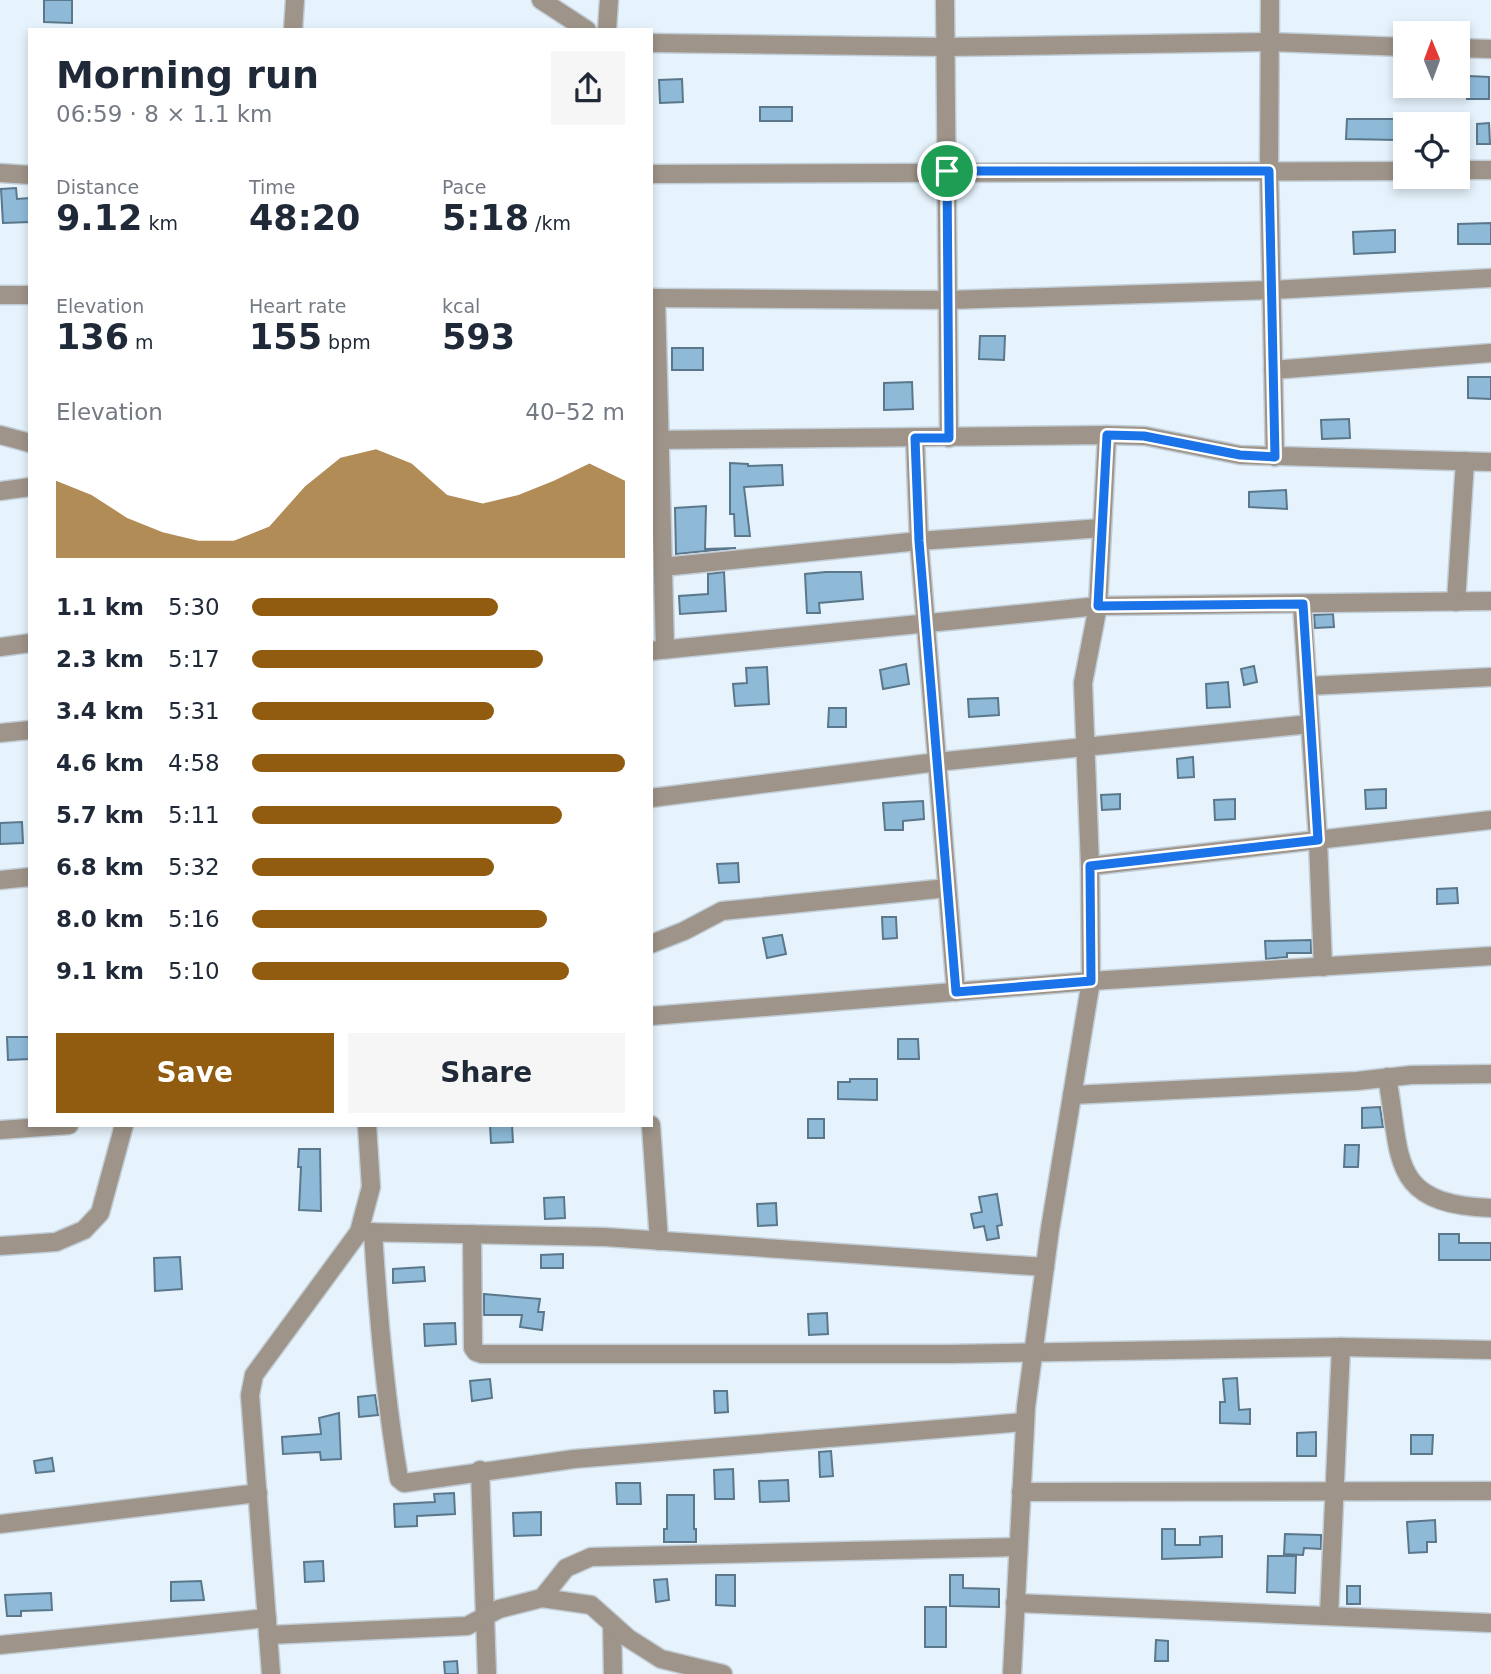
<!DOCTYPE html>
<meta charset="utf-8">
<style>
:root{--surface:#fff;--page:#f6f6f7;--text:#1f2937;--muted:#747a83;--accent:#915c10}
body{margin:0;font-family:"DejaVu Sans",sans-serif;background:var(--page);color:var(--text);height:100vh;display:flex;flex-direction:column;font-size:26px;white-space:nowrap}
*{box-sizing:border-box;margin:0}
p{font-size:23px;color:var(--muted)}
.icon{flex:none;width:38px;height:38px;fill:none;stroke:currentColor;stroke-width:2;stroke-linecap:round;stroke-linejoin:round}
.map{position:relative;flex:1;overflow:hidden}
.drawer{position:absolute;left:28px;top:28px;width:625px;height:1099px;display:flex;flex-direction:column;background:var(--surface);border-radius:0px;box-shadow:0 4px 10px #0003}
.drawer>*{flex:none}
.needle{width:46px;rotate:359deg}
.buttons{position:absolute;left:1393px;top:21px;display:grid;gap:14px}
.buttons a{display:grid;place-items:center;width:77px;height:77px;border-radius:0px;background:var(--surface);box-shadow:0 4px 10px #0003;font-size:35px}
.pin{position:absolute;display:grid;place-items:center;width:60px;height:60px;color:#fff;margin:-30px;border:4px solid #fff;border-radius:50%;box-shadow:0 2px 7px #0007}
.round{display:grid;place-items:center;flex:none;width:74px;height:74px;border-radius:0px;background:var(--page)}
.headline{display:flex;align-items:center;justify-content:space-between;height:119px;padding:0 28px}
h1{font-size:38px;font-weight:800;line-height:52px}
.metrics{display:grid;grid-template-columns:repeat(3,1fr);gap:10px;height:119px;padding:7px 28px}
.metrics div{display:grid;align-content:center}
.metrics b{font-size:35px;font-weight:800}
.metrics small{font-size:19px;font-weight:400}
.metrics p{font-size:19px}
.chart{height:196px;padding:14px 28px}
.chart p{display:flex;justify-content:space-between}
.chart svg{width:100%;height:126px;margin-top:7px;fill:var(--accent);opacity:.7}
.primary-button{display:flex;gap:14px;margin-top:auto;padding:14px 28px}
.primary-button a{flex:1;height:80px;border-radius:0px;background:var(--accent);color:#fff;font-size:28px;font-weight:800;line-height:80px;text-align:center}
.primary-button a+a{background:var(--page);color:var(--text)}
ul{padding:0 28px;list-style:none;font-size:23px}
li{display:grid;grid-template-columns:112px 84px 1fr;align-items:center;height:52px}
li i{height:18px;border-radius:9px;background:var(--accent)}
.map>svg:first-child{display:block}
.building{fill:#8ebad8;stroke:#5a778b;stroke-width:2}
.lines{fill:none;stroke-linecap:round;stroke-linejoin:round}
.minor-casing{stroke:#c2ced7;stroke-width:21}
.minor{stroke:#9f9489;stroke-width:18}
.route-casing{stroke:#fff;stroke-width:14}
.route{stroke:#1a73e8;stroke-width:9}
</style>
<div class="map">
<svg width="1491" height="1674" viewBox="0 0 1491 1674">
<rect width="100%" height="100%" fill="#e6f3fc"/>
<!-- building -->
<g class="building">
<path d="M44 0H72V23L44 22Z"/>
<path d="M1468 76 1489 77V99H1467Z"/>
<path d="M682 79 683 102 660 103 659 80Z"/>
<rect x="760" y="107" width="32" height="14"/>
<path d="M1347 119H1398V140L1346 139Z"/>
<path d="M1489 123 1490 144H1477V124Z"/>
<path d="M16 188 17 199 30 198V222L3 223 1 189Z"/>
<path d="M1491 223V244H1458V224Z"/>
<path d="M1395 230V252L1354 254 1353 232Z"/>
<path d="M980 336H1005L1004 360 979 359Z"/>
<rect x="672" y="348" width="31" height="22"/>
<path d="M1468 377H1491V399L1468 398Z"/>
<path d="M912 382 913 409 884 410V383Z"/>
<path d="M1349 419 1350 438 1322 439 1321 420Z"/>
<path d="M730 463 748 464V466L782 465 783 485 744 487 750 536H735L734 514H730Z"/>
<path d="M1286 490 1287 509 1249 507V492Z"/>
<path d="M706 506 705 549 736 548 676 554 675 508Z"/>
<path d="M724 572 726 611 680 614 679 596 708 594V574Z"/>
<path d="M826 572H861L863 599 819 603 820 613H807L805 574Z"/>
<path d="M1333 614 1334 627 1315 628 1314 615Z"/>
<path d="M906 664 909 684 883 689 880 670Z"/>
<path d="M1254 666 1257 682 1244 685 1241 669Z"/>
<path d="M767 667 769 704 735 706 733 684 747 683 746 668Z"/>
<path d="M1228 682 1230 707 1207 708 1206 684Z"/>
<path d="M998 698 999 715 969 717 968 699Z"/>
<path d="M829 708H846V727H828Z"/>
<path d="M1193 757 1194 777 1178 778 1177 759Z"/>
<path d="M1386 789V808L1366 809 1365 790Z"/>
<path d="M1120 794V809L1102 810 1101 795Z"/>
<path d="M1235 799V819L1215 820 1214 800Z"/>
<path d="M923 801 924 819 903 821V830H885L883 803Z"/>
<path d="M22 822 23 843 0 844V823Z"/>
<path d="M738 863 739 882 719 883 717 864Z"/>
<path d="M1457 888 1458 903 1437 904V889Z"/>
<path d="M882 917H896L897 938 883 939Z"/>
<path d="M782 935 786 954 767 958 763 938Z"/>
<path d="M1311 940V953H1287V957L1266 959 1265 941Z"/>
<path d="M7 1037H30V1059L8 1060Z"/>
<path d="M898 1039H918L919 1059H898Z"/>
<path d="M850 1079H877V1100L838 1099V1082H850Z"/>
<path d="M1380 1107 1383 1127 1362 1128V1108Z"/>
<rect x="808" y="1119" width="16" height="19"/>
<path d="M490 1125H512L513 1142 491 1143Z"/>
<path d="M1345 1145H1359L1358 1167H1344Z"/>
<path d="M299 1149H320L321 1211 299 1210 301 1167H298Z"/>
<path d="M997 1194 1002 1225 997 1226 999 1238 987 1240 984 1226 974 1228 971 1214 982 1212 979 1197Z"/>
<path d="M564 1197 565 1218 545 1219 544 1198Z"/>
<path d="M776 1203 777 1225 758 1226 757 1204Z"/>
<path d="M1439 1234H1459V1243H1491V1260H1439Z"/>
<path d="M563 1254V1268H541V1255Z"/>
<path d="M180 1257 182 1289 155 1291 154 1258Z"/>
<path d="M424 1267 425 1281 393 1283V1269Z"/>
<path d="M484 1294 540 1299 538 1312H544L542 1330 520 1327 522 1315H484Z"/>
<path d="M827 1313 828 1334 809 1335 808 1314Z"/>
<path d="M455 1323 456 1344 425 1346 424 1324Z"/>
<path d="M1237 1378 1239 1410 1250 1409V1424L1220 1423V1402H1225L1223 1379Z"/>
<path d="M490 1379 492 1398 472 1401 470 1381Z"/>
<path d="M714 1391H727L728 1412 715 1413Z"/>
<path d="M375 1395 378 1415 359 1417 358 1397Z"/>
<path d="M339 1413 341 1459 321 1460 320 1452 283 1454 282 1437 321 1434 319 1418Z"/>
<path d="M1316 1432V1456H1297V1433Z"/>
<path d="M1411 1435H1433L1432 1454H1411Z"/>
<path d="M831 1451 833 1476 820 1477 819 1452Z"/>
<path d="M52 1458 54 1471 36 1473 34 1461Z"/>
<path d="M733 1469 734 1499H715L714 1470Z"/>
<path d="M788 1480 789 1501 760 1502 759 1481Z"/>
<path d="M616 1483H640L641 1504H617Z"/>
<path d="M454 1493 455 1514 417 1516V1526L395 1527 394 1504 435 1502 434 1494Z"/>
<path d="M667 1495H694V1529H696V1542H664V1529H667Z"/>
<path d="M541 1512V1535L514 1536 513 1513Z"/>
<path d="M1435 1520 1436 1542H1427V1552L1409 1553 1407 1522Z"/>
<path d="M1162 1529H1175V1545H1200V1537L1222 1536V1557L1162 1559Z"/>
<path d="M1285 1534 1321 1535V1549L1304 1548 1303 1555 1284 1554Z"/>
<path d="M1268 1556H1296L1295 1593 1267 1592Z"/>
<path d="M323 1561 324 1581 305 1582 304 1562Z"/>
<path d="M716 1575H735V1606L716 1605Z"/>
<path d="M950 1575H963V1588L999 1589V1607L950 1606Z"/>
<path d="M667 1579 669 1600 656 1602 654 1580Z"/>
<path d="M201 1581 204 1600 171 1601V1582Z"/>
<rect x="1347" y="1586" width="13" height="18"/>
<path d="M51 1593 52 1610 21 1611V1616H7L5 1595Z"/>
<rect x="925" y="1607" width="21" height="40"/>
<path d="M1156 1640 1168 1641V1661H1155Z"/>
<path d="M457 1661 458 1674H445L444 1662Z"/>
</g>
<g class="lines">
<!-- minor casing -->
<g class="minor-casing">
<g id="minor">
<path d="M541 0 587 30"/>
<path d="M945 0 949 438"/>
<path d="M1270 0 1269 171 1275 457"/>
<path d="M293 30 295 0"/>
<path d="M607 30 609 0"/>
<path d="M651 43 946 47 1269 42 1405 47"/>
<path d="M1458 48 1491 49"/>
<path d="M1458 170H1491"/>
<path d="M0 173 30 175"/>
<path d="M651 174 1405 171"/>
<path d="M0 295H30"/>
<path d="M651 298 949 300 1272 290 1491 278"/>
<path d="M656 298 665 649"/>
<path d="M1273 370 1491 353"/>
<path d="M0 435 30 443"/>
<path d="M915 438 919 541 956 992"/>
<path d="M651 440 1107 435 1145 436 1240 455 1491 462"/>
<path d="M0 491 30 487"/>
<path d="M663 567 919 541 1102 528"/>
<path d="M1456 602 1465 461"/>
<path d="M1302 604 1318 840 1323 967"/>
<path d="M0 647 30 643"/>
<path d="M651 651 1098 606 1491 601"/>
<path d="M1308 686 1491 677"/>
<path d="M0 733 30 730"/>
<path d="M651 798 937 762 1310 724"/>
<path d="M1090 866 1491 820"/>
<path d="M0 880 30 877"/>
<path d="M651 944 684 931 722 911 947 888"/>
<path d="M651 1016 1091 981 1491 956"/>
<path d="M1387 1077C1402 1159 1388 1204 1491 1208"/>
<path d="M1072 1095 1357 1081 1411 1075 1491 1074"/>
<path d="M651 1125 659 1241"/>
<path d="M0 1130 69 1125"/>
<path d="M359 1232 605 1237 1045 1267"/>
<path d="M373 1232C378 1315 385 1397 399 1479L404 1483 574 1459 1025 1422"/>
<path d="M472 1234 473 1348 476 1352 482 1354H950L1341 1347 1491 1350"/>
<path d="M0 1246 56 1242 84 1230 100 1213 124 1125"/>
<path d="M480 1470 487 1674"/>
<path d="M1021 1492 1491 1491"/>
<path d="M0 1524 258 1493"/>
<path d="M542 1598 566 1568 591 1557 1018 1547"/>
<path d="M1015 1603 1491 1623"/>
<path d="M1329 1615 1341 1347"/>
<path d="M612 1624 613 1674"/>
<path d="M268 1635 467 1626 499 1609 542 1598 591 1605 628 1638 661 1659 723 1674"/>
<path d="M0 1645 267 1618"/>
<path d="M271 1674 250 1395 254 1375 359 1232 371 1187 367 1125"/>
<path d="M1012 1674 1026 1407 1050 1229 1091 981 1090 866 1083 683 1098 606 1107 435"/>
</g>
</g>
<!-- minor -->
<use href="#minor" class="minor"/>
</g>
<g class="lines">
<!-- route casing -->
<g class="route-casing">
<path id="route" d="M947 171H1269L1275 457 1240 455 1144 436 1107 435 1098 606 1303 604 1318 840 1090 866 1091 981 956 992 919 541 915 438H949Z"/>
</g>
<!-- route -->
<use href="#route" class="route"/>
</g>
</svg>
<div class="buttons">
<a><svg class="needle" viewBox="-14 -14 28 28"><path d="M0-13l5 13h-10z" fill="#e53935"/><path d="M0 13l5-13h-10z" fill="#747a83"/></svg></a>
<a><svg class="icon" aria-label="locate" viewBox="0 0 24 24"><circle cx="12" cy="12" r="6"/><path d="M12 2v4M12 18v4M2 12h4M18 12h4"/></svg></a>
</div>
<div class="pin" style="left:947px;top:171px;background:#1e9e55"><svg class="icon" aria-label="arrive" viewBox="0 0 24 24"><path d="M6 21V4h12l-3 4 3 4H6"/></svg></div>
<section class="drawer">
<div class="headline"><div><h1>Morning run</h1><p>06:59 · 8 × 1.1 km</p></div><a class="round"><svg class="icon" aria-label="share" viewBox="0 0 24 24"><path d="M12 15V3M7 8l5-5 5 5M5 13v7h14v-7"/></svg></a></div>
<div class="metrics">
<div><p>Distance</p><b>9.12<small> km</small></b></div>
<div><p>Time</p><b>48:20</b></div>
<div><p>Pace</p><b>5:18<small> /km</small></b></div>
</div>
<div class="metrics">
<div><p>Elevation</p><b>136<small> m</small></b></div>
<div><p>Heart rate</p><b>155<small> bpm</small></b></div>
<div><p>kcal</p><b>593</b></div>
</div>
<div class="chart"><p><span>Elevation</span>40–52 m</p>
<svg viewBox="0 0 160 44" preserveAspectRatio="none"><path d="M0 44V17L10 22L20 30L30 35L40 38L50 38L60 33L70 19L80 9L90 6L100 11L110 22L120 25L130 22L140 17L150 11L160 17V44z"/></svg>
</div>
<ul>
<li><b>1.1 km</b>5:30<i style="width:66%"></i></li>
<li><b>2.3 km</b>5:17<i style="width:78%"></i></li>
<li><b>3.4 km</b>5:31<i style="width:65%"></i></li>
<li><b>4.6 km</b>4:58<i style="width:100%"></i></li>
<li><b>5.7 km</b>5:11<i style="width:83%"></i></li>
<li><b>6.8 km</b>5:32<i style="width:65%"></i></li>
<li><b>8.0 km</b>5:16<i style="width:79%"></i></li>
<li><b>9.1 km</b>5:10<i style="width:85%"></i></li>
</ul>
<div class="primary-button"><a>Save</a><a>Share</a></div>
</section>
</div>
